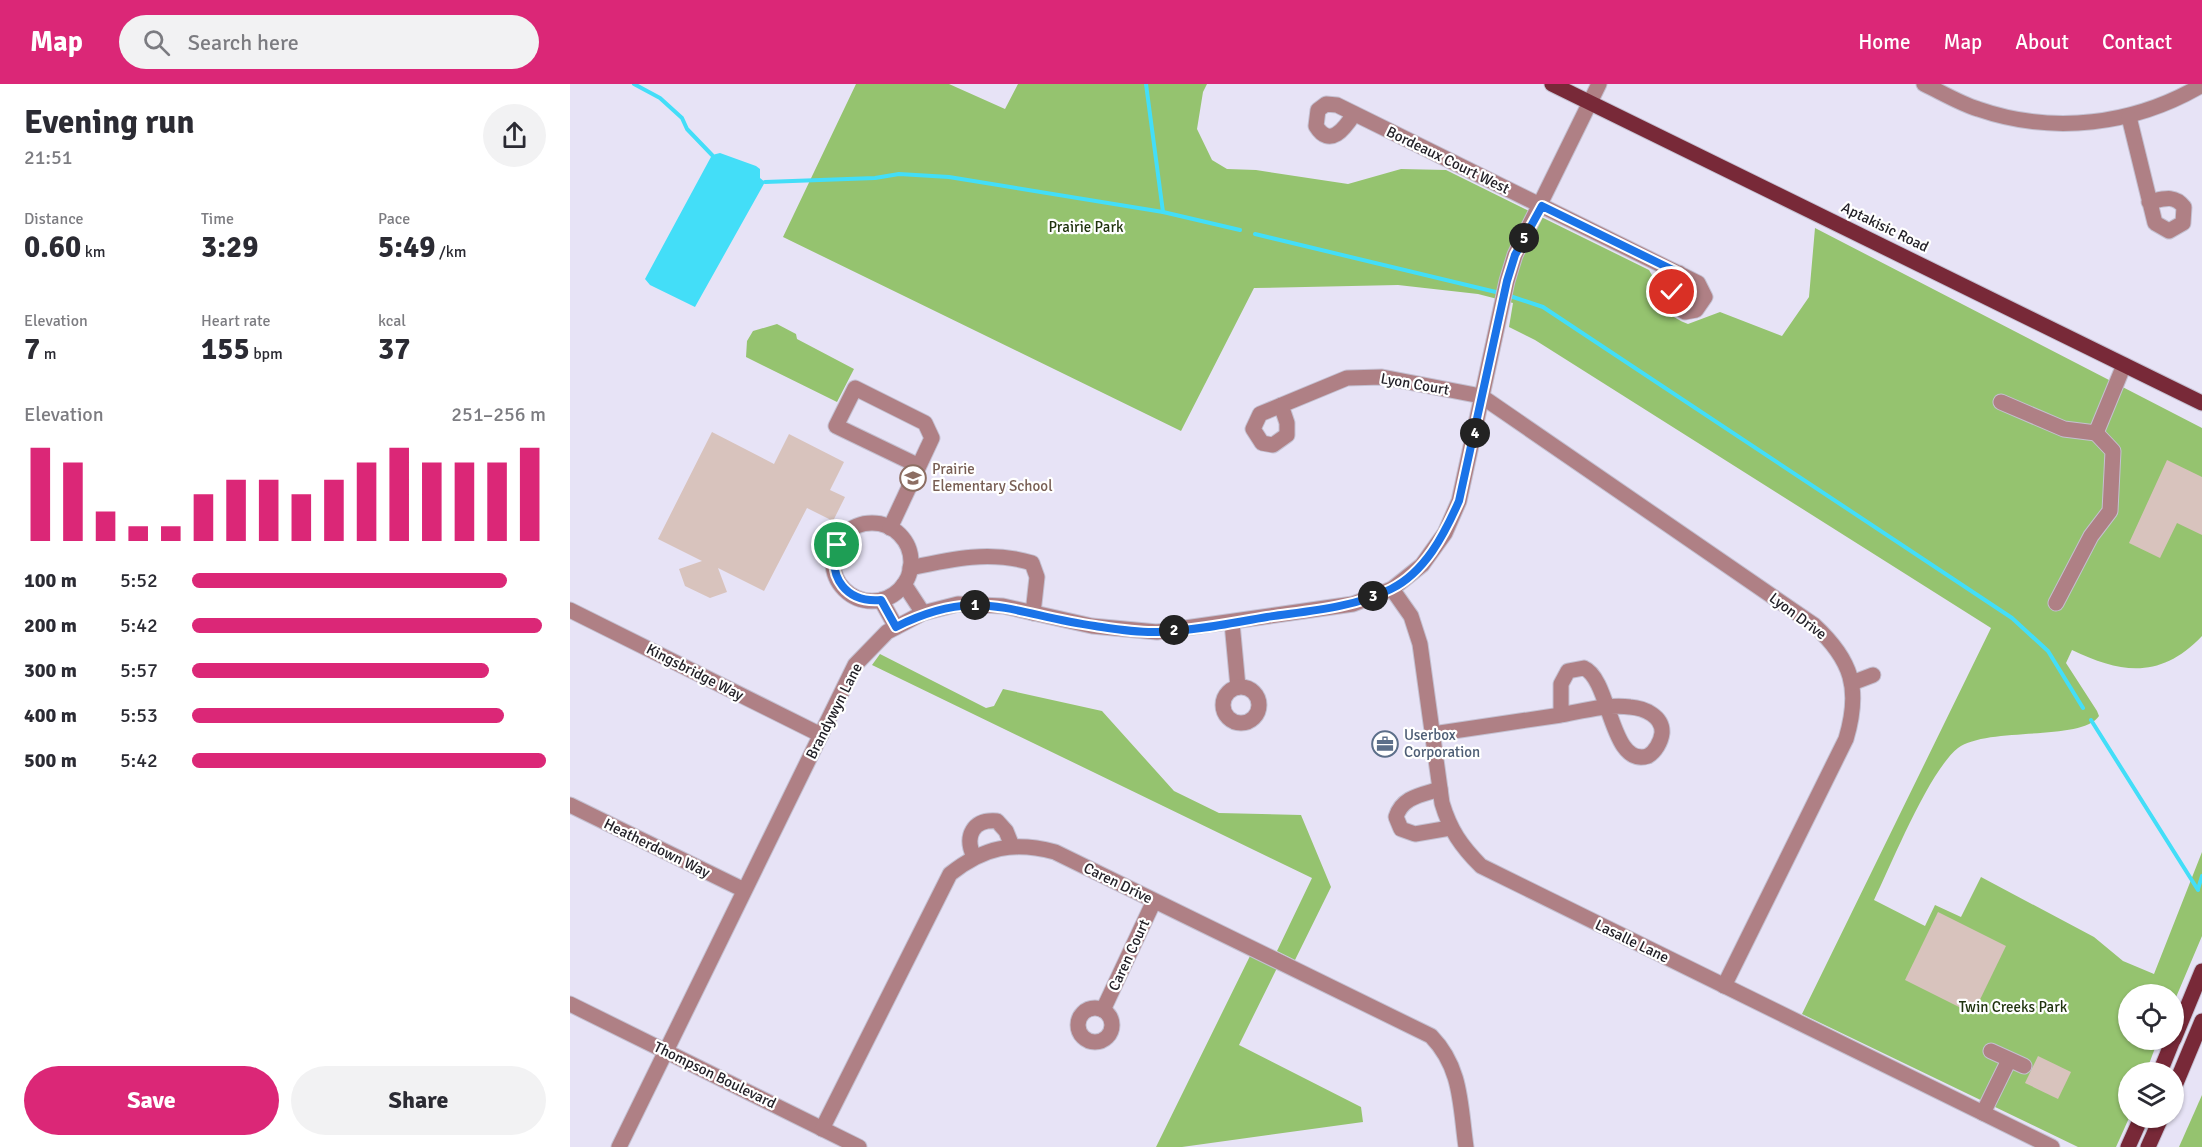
<!DOCTYPE html>
<meta charset="utf-8">
<style>
:root{--surface:#fff;--page:#f2f2f3;--text:#2b2b33;--muted:#7c7c81;--accent:#db2777}
body{margin:0;font-family:Signika,sans-serif;background:var(--page);color:var(--text);height:100vh;display:flex;flex-direction:column;font-size:22px;white-space:nowrap}
*{box-sizing:border-box;margin:0}
p{font-size:20px;color:var(--muted)}
.icon{flex:none;width:33px;height:33px;fill:none;stroke:currentColor;stroke-width:2;stroke-linecap:round;stroke-linejoin:round}
.map{position:relative;flex:1;overflow:hidden}
.side{display:flex;flex-direction:column;background:var(--surface);width:570px}
.side>*{flex:none}
.buttons{position:absolute;left:1548px;top:900px;display:grid;gap:12px}
.buttons a{display:grid;place-items:center;width:66px;height:66px;border-radius:50%;background:var(--surface);box-shadow:0 2px 4px #0004;font-size:30px}
.pin{position:absolute;display:grid;place-items:center;width:51px;height:51px;color:#fff;margin:-26px;border:3px solid #fff;border-radius:50%;box-shadow:0 2px 6px #0007}
.km{position:absolute;width:30px;height:30px;margin:-15px;border-radius:50%;background:#222;color:#fff;font-size:16px;line-height:30px;text-align:center}
.round{display:grid;place-items:center;flex:none;width:63px;height:63px;border-radius:32px;background:var(--page)}
.headline{display:flex;align-items:center;justify-content:space-between;height:102px;padding:0 24px}
h1{font-size:33px;font-weight:800;line-height:45px}
.figures{display:grid;grid-template-columns:repeat(3,1fr);gap:9px;height:102px;padding:6px 24px}
.figures div{display:grid;align-content:center}
.figures b{font-size:30px;font-weight:800}
.figures small{font-size:16px;font-weight:400}
.figures p{font-size:16px}
.chart{height:168px;padding:12px 24px}
.chart p{display:flex;justify-content:space-between}
.chart svg{width:100%;height:108px;margin-top:6px;stroke:var(--accent);stroke-width:6}
.cta{display:flex;gap:12px;margin-top:auto;padding:12px 24px}
.cta a{flex:1;height:69px;border-radius:36px;background:var(--accent);color:#fff;font-size:24px;font-weight:800;line-height:69px;text-align:center}
.cta a+a{background:var(--page);color:var(--text)}
ul{padding:0 24px;list-style:none;font-size:20px}
li{display:grid;grid-template-columns:96px 72px 1fr;align-items:center;height:45px}
li i{height:15px;border-radius:8px;background:var(--accent)}
header{display:flex;align-items:center;gap:36px;box-sizing:border-box;height:84px;padding:0 30px;background:var(--accent);color:#fff}
header strong{font-size:28px}
nav{display:flex;gap:33px;margin-inline-start:auto;font-size:21px}
.search{width:420px;height:54px;background:var(--page);display:flex;align-items:center;gap:15px;box-sizing:border-box;padding:0 21px;border-radius:33px;color:var(--muted);font-size:22px}
main{display:flex;flex:1;min-height:0}
.map>svg:first-child{display:block}
.green{fill:#95c36f}
.water{fill:#43def8}
.lines{fill:none;stroke-linecap:round;stroke-linejoin:round}
.stream{stroke:#43def8;stroke-width:4}
.building{fill:#d8c3bd}
.minor-casing{stroke:#c4c0d1;stroke-width:17}
.major-casing{stroke:#c4c0d1;stroke-width:17}
.minor{stroke:#af8085;stroke-width:15}
.major{stroke:#782938;stroke-width:15}
.route-casing{stroke:#fff;stroke-width:12}
.route{stroke:#1a73e8;stroke-width:8}
.labels{text-anchor:middle;stroke-width:4.5;stroke-linejoin:round;paint-order:stroke}
.street-label{font-size:15px;fill:#232128;stroke:#fff}
.park-label{font-size:15px;fill:#20330e;stroke:#fff}
.education-label{font-size:15px;fill:#785e54;stroke:#fff;text-anchor:start}
.service-label{font-size:15px;fill:#4e5e75;stroke:#fff;text-anchor:start}
</style>
<header>
<strong>Map</strong>
<div class="search"><svg class="icon" aria-label="search" viewBox="0 0 24 24"><circle cx="10" cy="10" r="6"/><path d="M15 15l6 6"/></svg>Search here</div>
<nav><a>Home</a><a>Map</a><a>About</a><a>Contact</a></nav>
</header>
<main>
<section class="side">
<div class="headline"><div><h1>Evening run</h1><p>21:51</p></div><a class="round"><svg class="icon" aria-label="share" viewBox="0 0 24 24"><path d="M12 15V3M7 8l5-5 5 5M5 13v7h14v-7"/></svg></a></div>
<div class="figures">
<div><p>Distance</p><b>0.60<small> km</small></b></div>
<div><p>Time</p><b>3:29</b></div>
<div><p>Pace</p><b>5:49<small> /km</small></b></div>
</div>
<div class="figures">
<div><p>Elevation</p><b>7<small> m</small></b></div>
<div><p>Heart rate</p><b>155<small> bpm</small></b></div>
<div><p>kcal</p><b>37</b></div>
</div>
<div class="chart"><p><span>Elevation</span>251–256 m</p>
<svg viewBox="0 0 160 44" preserveAspectRatio="none"><path d="M5 44V6M15 44V12M25 44V32M35 44V38M45 44V38M55 44V25M65 44V19M75 44V19M85 44V25M95 44V19M105 44V12M115 44V6M125 44V12M135 44V12M145 44V12M155 44V6"/></svg>
</div>
<ul>
<li><b>100 m</b>5:52<i style="width:89%"></i></li>
<li><b>200 m</b>5:42<i style="width:99%"></i></li>
<li><b>300 m</b>5:57<i style="width:84%"></i></li>
<li><b>400 m</b>5:53<i style="width:88%"></i></li>
<li><b>500 m</b>5:42<i style="width:100%"></i></li>
</ul>
<div class="cta"><a>Save</a><a>Share</a></div>
</section>
<div class="map">
<svg width="1632" height="1063" viewBox="0 0 1632 1063">
<rect width="100%" height="100%" fill="#e7e3f6"/>
<!-- green -->
<g class="green">
<path d="M286 0H379L435 25 448 0H637L633 8 627 45 642 76 657 85 686 86 778 100 831 85 876 86 1079 186C1096 213 1083 226 1118 240L1150 228 1212 252 1239 213 1245 144 1632 344V552C1591 595 1552 590 1502 566L1496 579 1527 627 1529 632C1512 658 1418 642 1388 664 1359 687 1322 779 1304 816L1355 842 1365 821 1391 833 1411 793 1524 853 1553 877 1584 890 1632 768V852L1604 918V910H1558V956H1588L1576 988H1558L1559 1034 1546 1063H1508L1232 930 1421 544 965 256 939 243 943 219 908 210 828 201 684 204 611 347 213 153Z"/>
<path d="M207 240 226 250 227 255 284 285 267 318 176 273 177 257 183 247Z"/>
<path d="M310 570 416 624 424 622 433 605 532 627 604 707 649 729 731 731 761 803 725 876 707 867 742 794 302 581Z"/>
<path d="M680 872 707 884 669 961 791 1023 793 1038 612 1063H586Z"/>
<path d="M1632 1011V1063H1609Z"/>
</g>
<!-- water -->
<path class="water" d="M150 69 186 82 190 85V94L195 98 125 223 80 201 75 195 142 71Z"/>
<g class="lines">
<!-- stream -->
<g class="stream">
<path d="M64 0 90 14 112 34 117 45 142 71"/>
<path d="M576 0 593 128"/>
<path d="M195 98 305 94 329 90 379 93 593 128 670 146"/>
<path d="M685 150 930 209"/>
<path d="M937 211 973 223 1442 534 1478 567 1513 624"/>
<path d="M1521 636 1628 806"/>
<path d="M1628 805 1632 792"/>
</g>
</g>
<!-- building -->
<g class="building">
<path d="M142 348 204 380 219 350 274 378 260 406 275 413 263 437 237 424 194 507 148 484 157 508 140 514 115 502 109 485 132 477 88 455Z"/>
<path d="M1597 376 1632 393V451L1607 439 1590 474 1559 459Z"/>
<path d="M1368 828 1436 862 1403 930 1335 896Z"/>
<path d="M1468 972 1501 988 1488 1015 1455 999Z"/>
</g>
<g class="lines">
<!-- minor casing -->
<g class="minor-casing">
<g id="minor">
<path d="M1354 0C1371 8 1389 19 1408 25 1483 51 1564 41 1632 1"/>
<path d="M784 30C775 44 760 65 746 42L748 26 756 20 767 21 1128 199 1135 213 1126 226 1115 228 1103 219 1102 208 1109 189"/>
<path d="M1559 33 1585 139 1599 147 1613 139 1614 123C1604 110 1593 115 1579 118"/>
<path d="M1431 318 1494 345 1526 349 1554 281"/>
<path d="M711 321 717 339V351L703 361 692 359 683 345 690 330 777 294 812 293 911 312 1244 541C1282 576 1291 605 1276 655L1154 902"/>
<circle cx="302" cy="478" r="39"/>
<path d="M320 444 362 354 355 339 285 304 266 342 349 382"/>
<path d="M340 484C381 475 421 466 462 479L467 493 463 529"/>
<path d="M334 500 353 529"/>
<path d="M822 505 841 532 850 560 872 719C880 746 891 762 911 782L1482 1063"/>
<path d="M311 516 326 543"/>
<path d="M1486 519 1521 452 1540 427 1543 367 1526 349"/>
<path d="M0 526 251 651"/>
<path d="M662 539 668 603"/>
<path d="M1282 599 1303 591"/>
<circle cx="671" cy="621" r="18"/>
<path d="M863 650C906 644 948 637 991 631 1012 627 1038 620 1060 623 1074 624 1093 632 1092 649 1091 658 1085 668 1078 672 1040 684 1041 596 1014 584L998 587 991 600V631"/>
<path d="M870 705C851 711 832 713 826 733L831 745 845 750 880 744"/>
<path d="M0 721 174 806"/>
<path d="M404 773C394 752 403 735 427 737L436 747 442 762"/>
<path d="M0 920 289 1063"/>
<circle cx="525" cy="941" r="17"/>
<path d="M533 926 584 817"/>
<path d="M1421 967 1454 982"/>
<path d="M1413 1029 1439 976"/>
<path d="M252 1045 380 790C414 763 443 757 485 768L861 952C892 984 890 1021 896 1063"/>
<path d="M49 1063 285 581 317 548 353 529 388 520 433 522 522 542 587 548 783 520 822 505 852 481 875 449 889 417 937 197 945 171 1029 0"/>
</g>
</g>
<!-- major casing -->
<g class="major-casing">
<g id="major">
<path d="M982 0 1632 319"/>
<path d="M1604 955 1632 887"/>
<path d="M1590 988 1603 956"/>
<path d="M1604 1004 1632 937"/>
<path d="M1558 1063 1571 1034"/>
<path d="M1578 1063 1591 1034"/>
</g>
</g>
<!-- minor -->
<use href="#minor" class="minor"/>
<!-- major -->
<use href="#major" class="major"/>
</g>
<g class="lines">
<!-- route casing -->
<g class="route-casing">
<path id="route" d="M267 461C257 494 277 519 311 516L326 543C409 501 443 531 525 542 545 545 568 549 588 548 624 547 661 539 697 533 738 527 783 524 821 505 855 488 874 451 889 417L937 197 945 171 972 122 1109 189 1102 208"/>
</g>
<!-- route -->
<use href="#route" class="route"/>
</g>
<!-- icons -->
<defs>
<g id="school-ring" transform="scale(1.35)"><circle r="9.5" fill="#fff" stroke="#8d6e63" stroke-width="1.5"/><path d="M0-5L7-2L0 1L-7-2ZM-4 1L0 2.5L4 1V4Q0 6-4 4Z" fill="#8d6e63"/></g>
<g id="office-ring" transform="scale(1.35)"><circle r="9.5" fill="#fff" stroke="#5c6f8a" stroke-width="1.5"/><path d="M-6-3h4V-5.5h4V-3h4V5H-6ZM-1-4.5V-3h2v-1.5ZM-6 0V1H6V0Z" fill="#5c6f8a"/></g>
</defs>
<g fill-rule="evenodd">
<use href="#school-ring" x="343" y="394"/>
<use href="#office-ring" x="815" y="660"/>
</g>
<g class="labels">
<!-- street labels -->
<g class="street-label">
<text transform="translate(878 76) rotate(26)" y="5">Bordeaux Court West</text>
<text transform="translate(1315 143) rotate(26)" y="5">Aptakisic Road</text>
<text transform="translate(845 300) rotate(10)" y="5">Lyon Court</text>
<text transform="translate(1228 532) rotate(37)" y="5">Lyon Drive</text>
<text transform="translate(125 588) rotate(27)" y="5">Kingsbridge Way</text>
<text transform="translate(264 627) rotate(-63)" y="5">Brandywyn Lane</text>
<text transform="translate(87 764) rotate(26)" y="5">Heatherdown Way</text>
<text transform="translate(548 799) rotate(26)" y="5">Caren Drive</text>
<text transform="translate(1062 857) rotate(26)" y="5">Lasalle Lane</text>
<text transform="translate(559 871) rotate(-65)" y="5">Caren Court</text>
<text transform="translate(145 991) rotate(26)" y="5">Thompson Boulevard</text>
</g>
<!-- park labels -->
<g class="park-label">
<text x="516" y="148">Prairie Park</text>
<text x="1443" y="928">Twin Creeks Park</text>
</g>
<!-- education labels -->
<g class="education-label">
<text x="362" y="390">Prairie<tspan x="362" dy="17">Elementary School</tspan></text>
</g>
<!-- service labels -->
<g class="service-label">
<text x="834" y="656">Userbox<tspan x="834" dy="17">Corporation</tspan></text>
</g>
</g>
</svg>
<div class="buttons">
<a><svg class="icon" aria-label="locate" viewBox="0 0 24 24"><circle cx="12" cy="12" r="6"/><path d="M12 2v4M12 18v4M2 12h4M18 12h4"/></svg></a>
<a><svg class="icon" aria-label="layers" viewBox="0 0 24 24"><path d="M12 4l9 5-9 5-9-5zM3 14l9 5 9-5"/></svg></a>
</div>
<div class="pin" style="left:267px;top:461px;background:#1e9e55"><svg class="icon" aria-label="arrive" viewBox="0 0 24 24"><path d="M6 21V4h12l-3 4 3 4H6"/></svg></div>
<div class="pin" style="left:1102px;top:208px;background:#d93025"><svg class="icon" aria-label="check" viewBox="0 0 24 24"><path d="M5 12l5 5 9-10"/></svg></div>
<b class="km" style="left:405px;top:521px">1</b>
<b class="km" style="left:604px;top:546px">2</b>
<b class="km" style="left:803px;top:512px">3</b>
<b class="km" style="left:905px;top:349px">4</b>
<b class="km" style="left:954px;top:154px">5</b>
</div>
</main>
